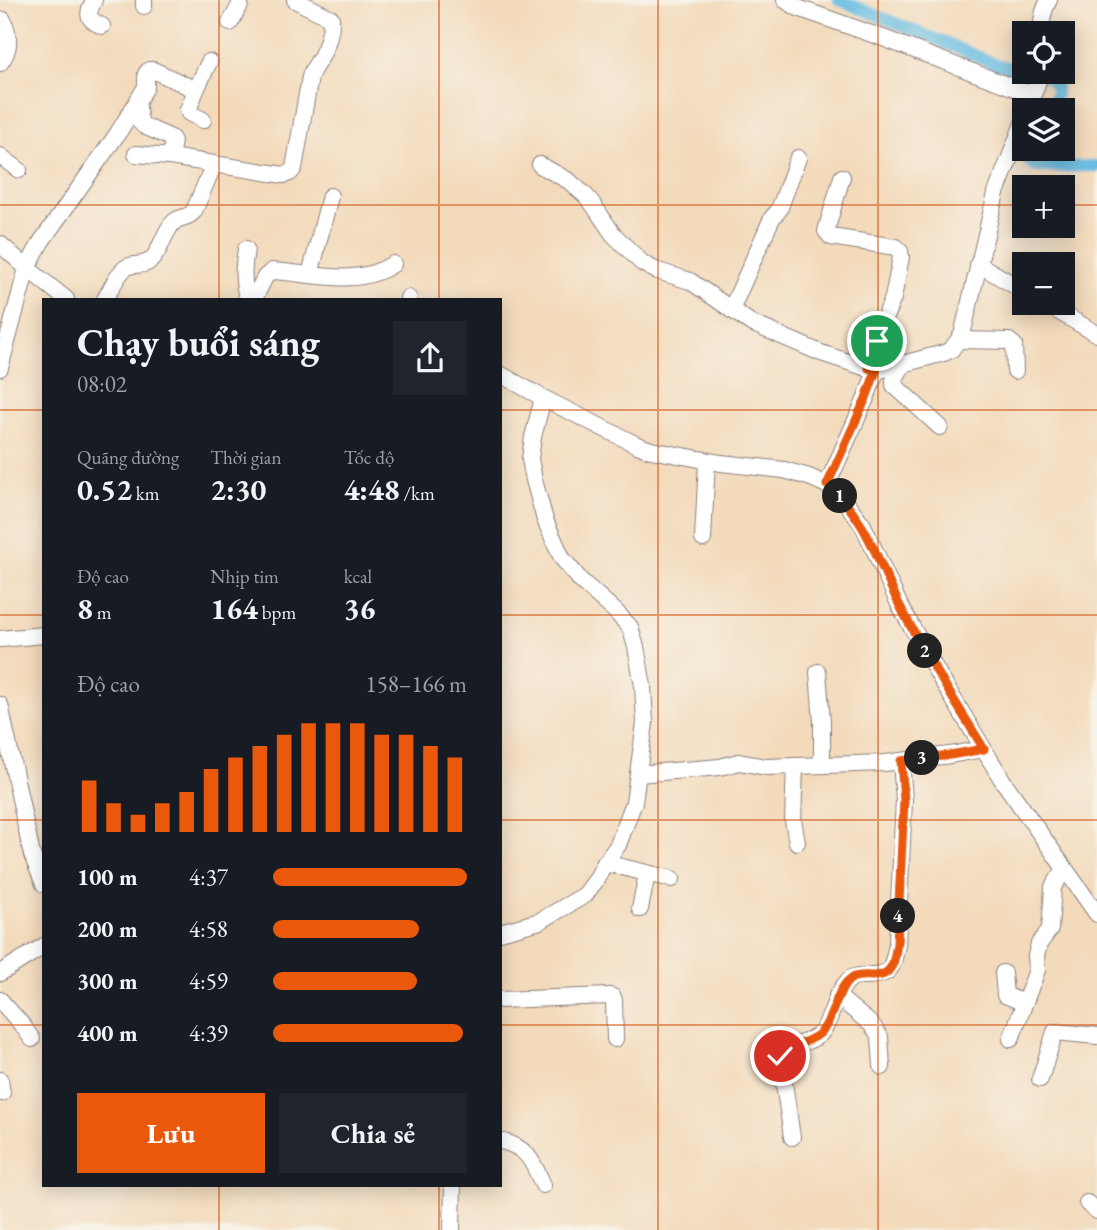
<!DOCTYPE html>
<html lang="vi">
<meta charset="utf-8">
<style>
:root{--surface:#171b24;--page:#20242c;--text:#f1f3f6;--muted:#9ea1a6;--accent:#ea580c}
body{margin:0;font-family:"EB Garamond",serif;background:var(--page);color:var(--text);height:100vh;display:flex;flex-direction:column;font-size:26px;white-space:nowrap}
*{box-sizing:border-box;margin:0}
p{font-size:23px;color:var(--muted)}
.icon{flex:none;width:38px;height:38px;fill:none;stroke:currentColor;stroke-width:2;stroke-linecap:round;stroke-linejoin:round}
.map{position:relative;flex:1;overflow:hidden}
.panel{position:absolute;left:42px;top:298px;width:460px;height:889px;display:flex;flex-direction:column;background:var(--surface);border-radius:0px;box-shadow:0 4px 18px #0003}
.panel>*{flex:none}
.controls{position:absolute;left:1012px;top:21px;display:grid;gap:14px}
.controls a{display:grid;place-items:center;width:63px;height:63px;border-radius:0px;background:var(--surface);box-shadow:0 4px 18px #0003;font-size:35px}
.pin{position:absolute;display:grid;place-items:center;width:60px;height:60px;color:#fff;margin:-30px;border:4px solid #fff;border-radius:50%;box-shadow:0 2px 7px #0007}
.km{position:absolute;width:35px;height:35px;margin:-18px;border-radius:50%;background:#222;color:#fff;font-size:19px;line-height:35px;text-align:center}
.round{display:grid;place-items:center;flex:none;width:74px;height:74px;border-radius:0px;background:var(--page)}
.headline{display:flex;align-items:center;justify-content:space-between;height:119px;padding:0 35px}
h1{font-size:38px;font-weight:700;line-height:52px}
.metrics{display:grid;grid-template-columns:repeat(3,1fr);gap:10px;height:119px;padding:7px 35px}
.metrics div{display:grid;align-content:center}
.metrics b{font-size:30px;font-weight:700}
.metrics small{font-size:19px;font-weight:400}
.metrics p{font-size:19px}
.chart{height:196px;padding:14px 35px}
.chart p{display:flex;justify-content:space-between}
.chart svg{width:100%;height:126px;margin-top:7px;stroke:var(--accent);stroke-width:6}
.button{display:flex;gap:14px;margin-top:auto;padding:14px 35px}
.button a{flex:1;height:80px;border-radius:0px;background:var(--accent);color:#fff;font-size:28px;font-weight:700;line-height:80px;text-align:center}
.button a+a{background:var(--page);color:var(--text)}
ul{padding:0 35px;list-style:none;font-size:23px}
li{display:grid;grid-template-columns:112px 84px 1fr;align-items:center;height:52px}
li i{height:18px;border-radius:9px;background:var(--accent)}
.map>svg:first-child{display:block}
.lines{fill:none;stroke-linecap:round;stroke-linejoin:round}
.canal{stroke:#64bbe1;stroke-width:12}
.minor-casing{stroke:#8a7e7b;stroke-width:18}
.minor{stroke:#fff;stroke-width:16}
.route-casing{stroke:#fff;stroke-width:14}
.route{stroke:#ea580c;stroke-width:9}
.grid{fill:none;stroke:#d45411;stroke-width:2;stroke-opacity:0.55}
</style>
<div class="map">
<svg width="1097" height="1230" viewBox="0 0 1097 1230">
<rect width="100%" height="100%" fill="#f7f3e8"/>
<filter id="ink" filterUnits="userSpaceOnUse"><feTurbulence type="fractalNoise" baseFrequency=".0143" numOctaves="2"/><feDisplacementMap in="SourceGraphic" scale="14" xChannelSelector="R" yChannelSelector="G"/><feConvolveMatrix kernelMatrix="1 2 1 2 8 2 1 2 1" color-interpolation-filters="sRGB"/></filter>
<filter id="wash" filterUnits="userSpaceOnUse"><feTurbulence type="fractalNoise" baseFrequency=".00686" numOctaves="4" result="noise"/><feDisplacementMap in="SourceGraphic" scale="28" xChannelSelector="R" yChannelSelector="G"/><feGaussianBlur stdDeviation="1.57" result="paint"/><feColorMatrix in="noise" values="0 0 0 0 0 0 0 0 0 0 0 0 0 0 0 0 0 1.4 0 .05"/><feComposite in="paint" operator="in"/></filter>
<g filter="url(#wash)">
<rect width="100%" height="100%" fill="#f3dabb"/>
<g class="lines">
<!-- canal -->
<g class="canal">
<path d="M839 0 999 65 1024 71"/>
<path d="M1032 73 1049 77 1056 85V94L1048 110"/>
<path d="M1031 149 1028 161 1036 167 1097 166"/>
</g>
</g>
</g>
<g filter="url(#ink)">
<g class="lines">
<!-- minor casing -->
<g class="minor-casing">
<g id="minor">
<path d="M94 0C87 15 86 18 102 26"/>
<path d="M785 0 798 8 883 38 1033 95 1041 72"/>
<path d="M144 6V0"/>
<path d="M230 23 240 5V0"/>
<path d="M1042 33C1041 21 1043 10 1049 0"/>
<path d="M0 63C11 49 10 36 3 20"/>
<path d="M196 90 188 110 189 113 203 120"/>
<path d="M136 154 170 157 173 141 171 138 144 126 140 122 137 102"/>
<path d="M0 156 19 170"/>
<path d="M170 157 214 164"/>
<path d="M540 165 569 181 586 196 592 203 613 234 642 263 655 270 690 281 751 323 821 353 876 371"/>
<path d="M842 177 826 231 831 237 896 247 900 251 901 257 893 298 878 334 869 368"/>
<path d="M0 244 27 268 66 299"/>
<path d="M246 249C243 268 242 282 248 299"/>
<path d="M978 264 1024 291"/>
<path d="M310 275 330 196"/>
<path d="M408 298 409 299"/>
<path d="M105 299C110 291 119 271 127 267 135 263 145 267 152 259 162 249 164 230 175 221 182 216 188 219 194 211L214 164 284 175 290 173 294 168 310 77C312 69 317 64 321 57 327 45 332 32 331 18L295 0"/>
<path d="M254 299 265 277 272 271C311 273 357 288 393 264"/>
<path d="M1044 303 1097 334"/>
<path d="M731 310 772 218 779 210 798 158"/>
<path d="M960 340 1009 341 1014 345 1015 371"/>
<path d="M904 363 894 380V385L940 427"/>
<path d="M0 368 27 268 41 242 118 133 146 87V74L149 70H153L196 90 209 62"/>
<path d="M500 374 543 398 637 445 651 450 721 463 784 470 809 477 827 485 842 497 863 525 899 604 940 677 1003 781 1097 914"/>
<path d="M827 485 866 398 876 371 944 353 951 350 962 335 996 193 1024 121"/>
<path d="M703 539 707 461"/>
<path d="M0 639 44 635"/>
<path d="M818 672 822 722V765"/>
<path d="M0 705 32 855 44 884"/>
<path d="M795 766 793 820 797 842"/>
<path d="M638 774 720 767 739 762 766 767 885 763 950 755 983 749"/>
<path d="M605 863 672 879"/>
<path d="M640 909 647 874"/>
<path d="M500 932 540 921 585 895 596 880 605 863 618 845 634 802 645 723 643 686 636 647 630 627 616 612 581 581 562 558 545 520 534 480 530 459 533 437 543 398"/>
<path d="M0 973 44 946"/>
<path d="M1003 973 1005 995 1024 1003"/>
<path d="M837 996 872 1025 880 1037 882 1067"/>
<path d="M0 1000 23 1026 32 1039"/>
<path d="M500 1000 610 996 613 997 614 1000 615 1039"/>
<path d="M1011 1039 1037 970 1036 956 1039 944 1050 929 1053 887 1065 869"/>
<path d="M1040 1079 1055 1032 1097 1036"/>
<path d="M0 1080 2 1093"/>
<path d="M792 1137 780 1056 783 1050C794 1045 810 1042 819 1035 831 1024 834 994 848 981 852 976 857 976 863 976 893 974 891 972 897 944L904 800 901 761"/>
<path d="M500 1141C527 1146 533 1162 543 1185"/>
<path d="M1087 1203 1097 1211"/>
<path d="M452 1230 453 1185"/>
</g>
</g>
<!-- minor -->
<use href="#minor" class="minor"/>
</g>
</g>
<g class="lines" filter="url(#ink)">
<!-- route casing -->
<g class="route-casing">
<path id="route" d="M780 1056 783 1050C794 1045 810 1042 819 1034 832 1024 834 995 848 981 858 970 880 982 889 970 895 964 895 952 897 944L904 800 901 761 950 755 984 749C955 701 924 654 899 604 877 560 867 518 827 485L866 398 876 371 869 368 877 341"/>
</g>
<!-- route -->
<use href="#route" class="route"/>
</g>
<!-- grid -->
<path class="grid" d="M219 0V299M439 0V299M658 0V1230M878 0V1230M0 205H1024M1062 205H1097M0 410H44M500 410H1097M0 615H44M500 615H1097M0 820H44M500 820H1097M0 1025H44M500 1025H1097M219 1185V1230M439 1185V1230"/>
</svg>
<div class="controls">
<a><svg class="icon" aria-label="locate" viewBox="0 0 24 24"><circle cx="12" cy="12" r="6"/><path d="M12 2v4M12 18v4M2 12h4M18 12h4"/></svg></a>
<a><svg class="icon" aria-label="layers" viewBox="0 0 24 24"><path d="M12 4l9 5-9 5-9-5zM3 14l9 5 9-5"/></svg></a>
<a>+</a>
<a>−</a>
</div>
<div class="pin" style="left:877px;top:341px;background:#1e9e55"><svg class="icon" aria-label="arrive" viewBox="0 0 24 24"><path d="M6 21V4h12l-3 4 3 4H6"/></svg></div>
<div class="pin" style="left:780px;top:1056px;background:#d93025"><svg class="icon" aria-label="check" viewBox="0 0 24 24"><path d="M5 12l5 5 9-10"/></svg></div>
<b class="km" style="left:840px;top:496px">1</b>
<b class="km" style="left:925px;top:651px">2</b>
<b class="km" style="left:922px;top:758px">3</b>
<b class="km" style="left:898px;top:916px">4</b>
<section class="panel">
<div class="headline"><div><h1>Chạy buổi sáng</h1><p>08:02</p></div><a class="round"><svg class="icon" aria-label="share" viewBox="0 0 24 24"><path d="M12 15V3M7 8l5-5 5 5M5 13v7h14v-7"/></svg></a></div>
<div class="metrics">
<div><p>Quãng đường</p><b>0.52<small> km</small></b></div>
<div><p>Thời gian</p><b>2:30</b></div>
<div><p>Tốc độ</p><b>4:48<small> /km</small></b></div>
</div>
<div class="metrics">
<div><p>Độ cao</p><b>8<small> m</small></b></div>
<div><p>Nhịp tim</p><b>164<small> bpm</small></b></div>
<div><p>kcal</p><b>36</b></div>
</div>
<div class="chart"><p><span>Độ cao</span>158–166 m</p>
<svg viewBox="0 0 160 44" preserveAspectRatio="none"><path d="M5 44V26M15 44V34M25 44V38M35 44V34M45 44V30M55 44V22M65 44V18M75 44V14M85 44V10M95 44V6M105 44V6M115 44V6M125 44V10M135 44V10M145 44V14M155 44V18"/></svg>
</div>
<ul>
<li><b>100 m</b>4:37<i style="width:100%"></i></li>
<li><b>200 m</b>4:58<i style="width:75%"></i></li>
<li><b>300 m</b>4:59<i style="width:74%"></i></li>
<li><b>400 m</b>4:39<i style="width:98%"></i></li>
</ul>
<div class="button"><a>Lưu</a><a>Chia sẻ</a></div>
</section>
</div>
